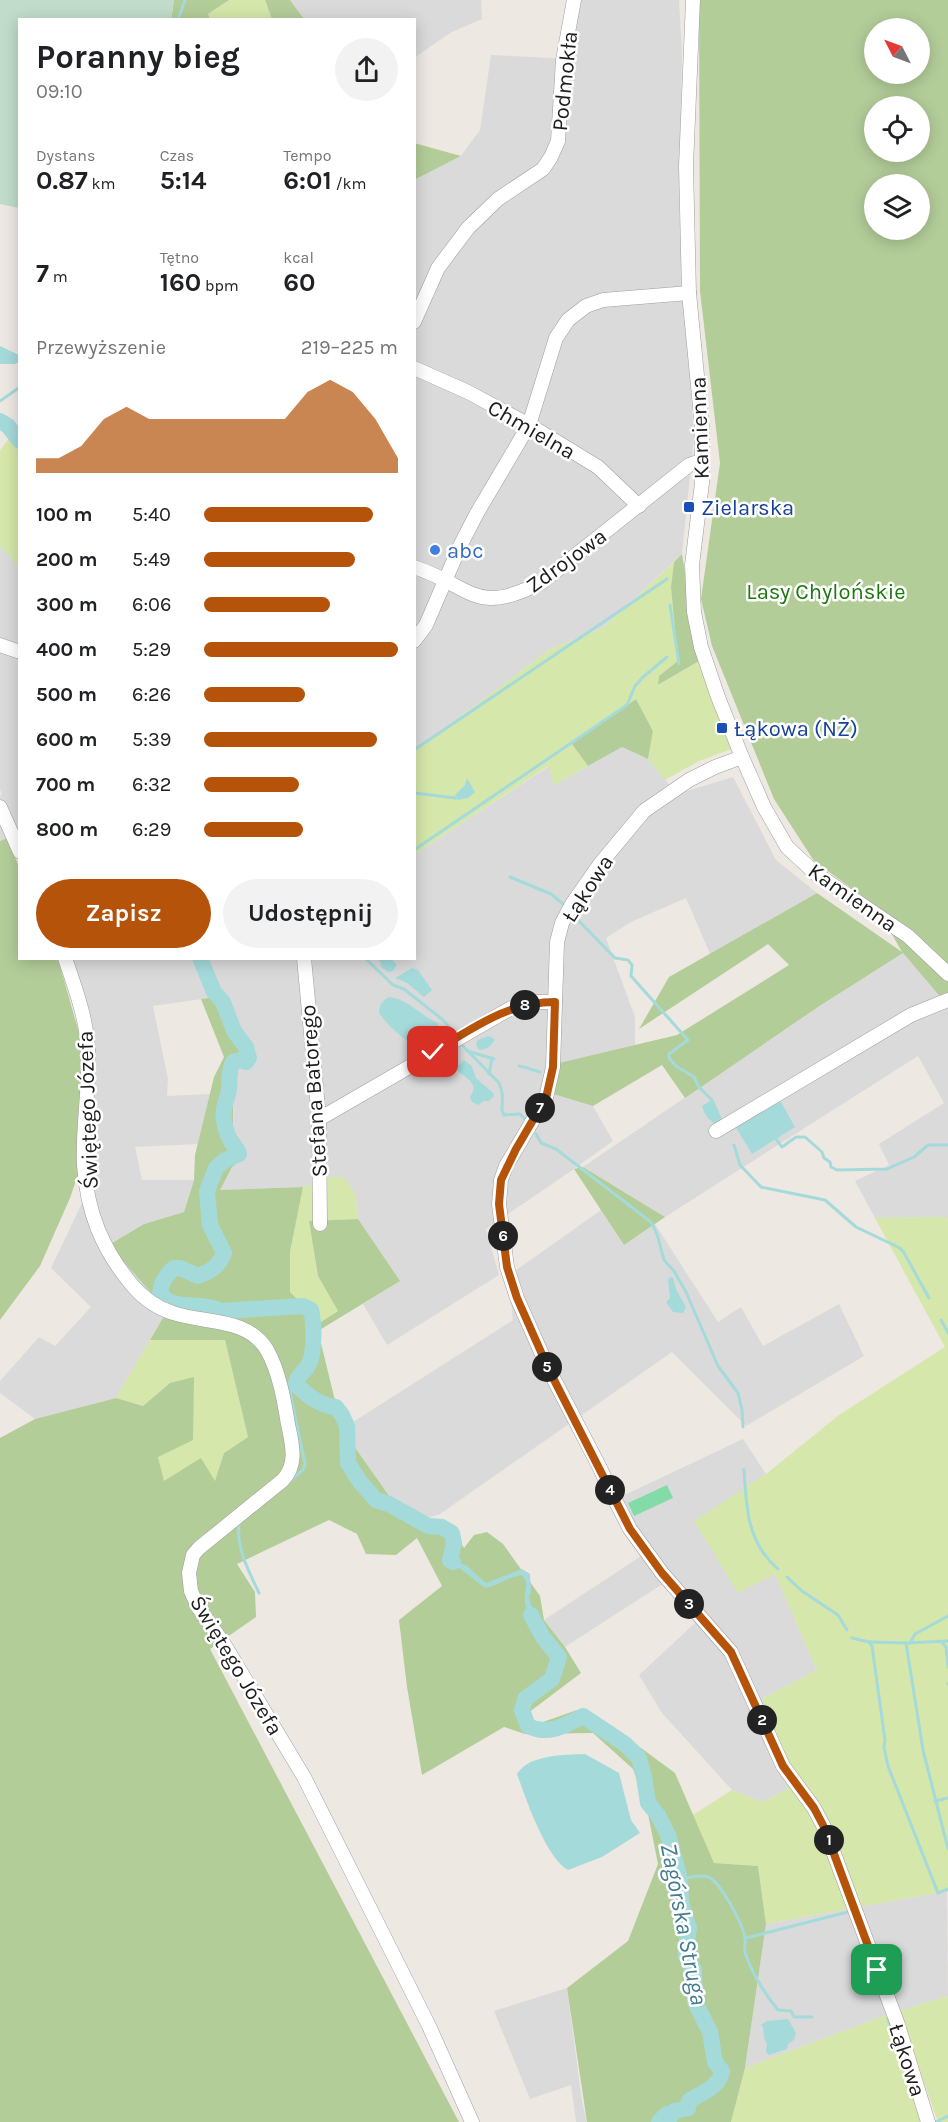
<!DOCTYPE html>
<html lang="pl">
<meta charset="utf-8">
<style>
:root{--surface:#fff;--page:#f2f2f2;--text:#202124;--muted:#757577;--accent:#b45309}
body{margin:0;font-family:Karla,sans-serif;background:var(--page);color:var(--text);height:100vh;display:flex;flex-direction:column;font-size:22px;white-space:nowrap}
*{box-sizing:border-box;margin:0}
p{font-size:20px;color:var(--muted)}
.icon{flex:none;width:33px;height:33px;fill:none;stroke:currentColor;stroke-width:2;stroke-linecap:round;stroke-linejoin:round}
.map{position:relative;flex:1;overflow:hidden}
.sheet{position:absolute;left:18px;top:18px;width:398px;height:942px;display:flex;flex-direction:column;background:var(--surface);border-radius:0px;box-shadow:0 3px 15px #0003}
.sheet>*{flex:none}
.needle{width:39px;rotate:312deg}
.buttons{position:absolute;left:864px;top:18px;display:grid;gap:12px}
.buttons a{display:grid;place-items:center;width:66px;height:66px;border-radius:50%;background:var(--surface);box-shadow:0 3px 15px #0003;font-size:30px}
.pin{position:absolute;display:grid;place-items:center;width:51px;height:51px;color:#fff;margin:-26px;border-radius:12px;box-shadow:0 3px 9px #0006}
.km{position:absolute;width:30px;height:30px;margin:-15px;border-radius:50%;background:#222;color:#fff;font-size:16px;line-height:30px;text-align:center}
.round{display:grid;place-items:center;flex:none;width:63px;height:63px;border-radius:32px;background:var(--page)}
.headline{display:flex;align-items:center;justify-content:space-between;height:102px;padding:0 18px}
h1{font-size:33px;font-weight:700;line-height:45px}
.figures{display:grid;grid-template-columns:repeat(3,1fr);gap:9px;height:102px;padding:6px 18px}
.figures div{display:grid;align-content:center}
.figures b{font-size:26px;font-weight:700}
.figures small{font-size:16px;font-weight:400}
.figures p{font-size:16px}
.chart{height:168px;padding:12px 18px}
.chart p{display:flex;justify-content:space-between}
.chart svg{width:100%;height:108px;margin-top:6px;fill:var(--accent);opacity:.7}
.action{display:flex;gap:12px;margin-top:auto;padding:12px 18px}
.action a{flex:1;height:69px;border-radius:36px;background:var(--accent);color:#fff;font-size:24px;font-weight:700;line-height:69px;text-align:center}
.action a+a{background:var(--page);color:var(--text)}
ul{padding:0 18px;list-style:none;font-size:20px}
li{display:grid;grid-template-columns:96px 72px 1fr;align-items:center;height:45px}
li i{height:15px;border-radius:8px;background:var(--accent)}
.map>svg:first-child{display:block}
.residential{fill:#dbdada}
.grass{fill:#d5e7aa}
.forest{fill:#b3cd99;fill-rule:evenodd}
.wetland{fill:#c1dcca}
.pitch{fill:#83dca7}
.water{fill:#a5dadb}
.lines{fill:none;stroke-linecap:round;stroke-linejoin:round}
.stream{stroke:#a5dadb;stroke-width:3}
.river{stroke:#a5dadb;stroke-width:16}
.minor-casing{stroke:#9e9e9e;stroke-width:15}
.minor{stroke:#fff;stroke-width:14}
.route-casing{stroke:#fff;stroke-width:12}
.route{stroke:#b45309;stroke-width:8}
.transit-dot{fill:#1a4fb4;stroke:#fff;stroke-width:2}
.shop-dot{fill:#3f7fe0;stroke:#fff;stroke-width:2}
.labels{text-anchor:middle;stroke-width:5;stroke-linejoin:round;paint-order:stroke}
.street-label{font-size:22px;fill:#1d1d1d;stroke:#fff}
.transit-label{font-size:22px;fill:#164399;stroke:#fff;text-anchor:start}
.shop-label{font-size:22px;fill:#366cbe;stroke:#fff;text-anchor:start}
.park-label{font-size:22px;fill:#1c790e;stroke:#fff}
.water-label{font-size:24px;font-style:italic;fill:#437c93;stroke:#fff}
</style>
<div class="map">
<svg width="948" height="2122" viewBox="0 0 948 2122">
<rect width="100%" height="100%" fill="#eee8e3"/>
<!-- residential -->
<g class="residential">
<path d="M290 0H481L482 19 450 33 414 58V20L304 19Z"/>
<path d="M581 0H679L682 53 679 210 694 437 682 554 603 628 549 650 414 751V180L461 156 480 130 491 55 571 59Z"/>
<path d="M0 546 19 567V839L7 838 0 841V796L2 794 0 790Z"/>
<path d="M622 747 648 759 677 794 733 777 776 860 817 893 710 954 686 898 631 922 606 938 635 1017V1046L559 1063 553 1094 593 1106 613 1141 574 1169 486 1229 499 1275 387 1345 363 1304 399 1281 358 1219 355 1195 312 1179V1185L303 1187 219 1190 232 1167 241 1141 233 1131 234 1074 245 1054 209 998 153 1006 168 1079 167 1096 210 1094 198 1144 135 1147 142 1180H194L184 1212 144 1224 167 1311 116 1398 35 1419 0 1393V1381L39 1337 55 1346 91 1307 51 1268 93 1180 94 1041 71 959 414 958V855L549 766 554 785Z"/>
<path d="M903 953 948 1006V1221L945 1217 875 1218 855 1181 889 1165 879 1144 944 1103 918 1056 665 1217 583 1167 818 1007Z"/>
<path d="M601 1210 624 1245 655 1224 718 1322 741 1307 763 1346 839 1304 864 1356 746 1426 672 1352 440 1514 428 1518 399 1510 342 1429 513 1320 508 1276Z"/>
<path d="M743 1439 766 1474 745 1488 775 1573 817 1670 763 1698 788 1789 763 1802 732 1790 662 1713 639 1675 696 1622 664 1583 565 1647 544 1620 644 1554 616 1499Z"/>
<path d="M947 1891 948 1996 886 2015 745 2068 766 1924Z"/>
<path d="M567 1988 582 2101 587 2122H576L571 2085 530 2099 494 2011Z"/>
</g>
<!-- grass -->
<g class="grass">
<path d="M229 0H265L272 19H210L208 14Z"/>
<path d="M19 426V567L0 546V450Z"/>
<path d="M674 562 671 587 678 662 659 676V685L699 661 732 749 699 761 665 780 648 759 653 731 636 699 572 744 588 766 554 785 548 766 414 855V751L549 650 603 628Z"/>
<path d="M344 1177 355 1195 358 1219 309 1221 318 1276 338 1311 321 1322 306 1303 298 1300 290 1292V1252L303 1187 312 1185V1178Z"/>
<path d="M946 1217 948 1221V1893L947 1891 766 1924 758 1866 714 1863 693 1815 732 1790 763 1802 788 1789 763 1698 817 1670 775 1574 738 1593 694 1521 766 1474 839 1415 945 1347 875 1218Z"/>
<path d="M150 1340H225L248 1437 224 1453 215 1482H164L158 1457 170 1383 143 1406 116 1398Z"/>
<path d="M948 1996V2122H938L899 2011Z"/>
<path d="M886 2015 924 2122H731L745 2068Z"/>
</g>
<!-- forest -->
<g class="forest">
<path d="M174 0H229L208 14 210 19 171 20Z"/>
<path d="M265 0H290L304 19H272Z"/>
<path d="M699 0H948V1006L903 953 818 1007 685 1098 662 1065 593 1106 553 1094 559 1063 677 1035 789 965 768 944 639 1029 669 977 817 893 902 952 876 906 814 861 774 799 712 646 701 599 720 463 700 291ZM874 28H920V74H874ZM874 106H920V152H874ZM874 184H920V230H874Z"/>
<path d="M414 143 461 156 414 180Z"/>
<path d="M682 554 699 661 658 685 659 676 678 661 671 587 674 562Z"/>
<path d="M636 699 653 731 648 759 622 747 588 766 572 744Z"/>
<path d="M7 838 19 867 20 958 58 959 83 1047 81 1166 70 1198 40 1266 0 1320V841Z"/>
<path d="M209 998 232 1018 245 1054 234 1074 233 1109V1131L241 1141 243 1158 232 1167 220 1190 303 1187 290 1252V1292L298 1300 306 1303 321 1322 338 1311 318 1276 309 1221 358 1219 400 1281 318 1331 342 1429 399 1510 449 1523 464 1548 474 1535 487 1532 503 1544 540 1596 544 1620 565 1647 581 1673 524 1716 540 1723 577 1710 622 1734 675 1773 714 1863 758 1866 766 1924 745 2068 731 2122H587L567 1988 628 1941 658 1864 647 1809 633 1769 593 1733 525 1734 504 1727 422 1775 407 1687 399 1620 442 1586 417 1538 396 1555 366 1554 357 1534 329 1520 237 1564 255 1592 256 1617 210 1649 459 2122H0V1438L35 1419 116 1398 143 1406 170 1383 194 1377 193 1440 158 1457 164 1481 201 1458 215 1481 224 1453 248 1437 225 1340H150L167 1311 109 1245 144 1224 184 1212 194 1180 195 1155 214 1077 224 1057 201 999Z"/>
<path d="M583 1167 665 1217 624 1245 574 1169Z"/>
</g>
<!-- wetland -->
<path class="wetland" d="M0 0H174L171 19 20 20 19 208 0 204Z"/>
<!-- pitch -->
<path class="pitch" d="M667 1485 673 1498 634 1516 628 1503Z"/>
<!-- water -->
<g class="water">
<path d="M0 346 19 355V362L15 364H0Z"/>
<path d="M467 778 475 792 468 798 458 800 455 795 465 785Z"/>
<path d="M374 959H392L397 965 393 971 388 972 381 967 380 961Z"/>
<path d="M412 968 418 970 432 990 424 997 407 983 395 978Z"/>
<path d="M389 997C409 999 420 1016 438 1023V1026L416 1044C406 1044 385 1022 379 1013 379 1005 382 1001 389 997Z"/>
<path d="M488 1036 491 1037 495 1040 489 1047 482 1050 478 1049 476 1044 478 1040Z"/>
<path d="M464 1060 472 1066 476 1078 493 1093 494 1096 489 1101H484L478 1105 472 1102 470 1097C480 1084 467 1079 458 1071L457 1067Z"/>
<path d="M712 1100 722 1123 718 1126C709 1120 705 1117 702 1106Z"/>
<path d="M780 1100 795 1127 752 1154 735 1126Z"/>
<path d="M670 1277 673 1278 676 1289 686 1307 683 1313 673 1312 666 1302 670 1298 668 1280Z"/>
<path d="M451 1543H456L453 1560 467 1566 486 1583 522 1569 530 1574 531 1592 529 1596 531 1605 545 1634 540 1637C535 1626 526 1613 525 1602 523 1591 531 1584 521 1575 508 1577 498 1586 485 1588L448 1559Z"/>
<path d="M585 1754 619 1773 631 1820 640 1833 602 1857 568 1870C546 1858 526 1799 517 1774 529 1754 565 1755 585 1754Z"/>
<path d="M788 2019 796 2033 794 2040 788 2044 787 2049 769 2055 766 2052 767 2044 764 2038 763 2027 761 2025 767 2021Z"/>
</g>
<g class="lines">
<!-- stream -->
<g class="stream">
<path d="M178 20 185 0"/>
<path d="M0 401 20 387"/>
<path d="M670 605 679 664"/>
<path d="M414 750 667 579"/>
<path d="M414 793 456 798"/>
<path d="M414 850 627 705 635 686 643 677 667 657"/>
<path d="M510 877 551 894 563 904"/>
<path d="M577 919 615 958 628 960 632 965 631 976 688 1040 669 1054V1058L676 1066 694 1077 699 1087 712 1100 722 1123"/>
<path d="M365 958 393 985 404 989 443 1020 455 1034"/>
<path d="M462 1045 499 1083C504 1094 502 1099 502 1110L504 1115 520 1114 525 1119"/>
<path d="M467 1051 494 1059"/>
<path d="M519 1066 528 1068"/>
<path d="M530 1069 540 1072"/>
<path d="M489 1074 492 1058"/>
<path d="M536 1134 541 1143 556 1149 651 1222 657 1234 664 1260 674 1271 686 1292 718 1366 738 1393 742 1410 743 1427"/>
<path d="M776 1139 782 1147 796 1137H805L822 1152 824 1158 830 1162 831 1167 837 1170 887 1169 914 1157 928 1145H948"/>
<path d="M734 1145 740 1165 761 1187 825 1200 856 1227 898 1247 903 1251 929 1298"/>
<path d="M941 1320 948 1333"/>
<path d="M744 1469C746 1506 747 1543 778 1569"/>
<path d="M291 1480 303 1470 305 1464 290 1392 296 1384"/>
<path d="M239 1522C236 1548 248 1570 259 1593"/>
<path d="M787 1577 802 1591 838 1615 847 1630"/>
<path d="M852 1638 869 1642 872 1646 885 1740 884 1747 888 1766 938 1893 948 1889"/>
<path d="M869 1642 906 1643 948 1641"/>
<path d="M942 1642 946 1647 948 1667"/>
<path d="M906 1643 923 1750 948 1849"/>
<path d="M910 1643 915 1634 948 1616"/>
<path d="M948 1683V1684"/>
<path d="M935 1801 948 1798"/>
<path d="M680 1879C688 1878 700 1874 708 1877 720 1881 744 1926 745 1939 746 1944 744 1948 745 1953 752 1972 765 1994 778 2010L791 2011 794 2017H812"/>
<path d="M746 1938 848 1912"/>
<path d="M888 2019 910 2086"/>
<path d="M936 2122 948 2116"/>
</g>
<!-- river -->
<g class="river">
<path d="M0 421 8 426 20 441"/>
<path d="M200 958 214 992 223 1002 234 1031 246 1047 249 1058 246 1062 240 1060 233 1062C228 1072 230 1079 229 1090 228 1096 225 1103 224 1109 222 1120 228 1142 237 1149L239 1154 225 1160 216 1168 207 1191 210 1225 224 1253C219 1266 212 1271 198 1276L180 1268H174C165 1277 161 1282 160 1294 175 1312 202 1301 221 1311L303 1306 311 1310C314 1321 315 1353 309 1364 305 1373 297 1374 296 1384 307 1396 319 1405 336 1407L342 1415 347 1426 348 1463 360 1482 376 1500 389 1504 428 1526 442 1527 452 1533 454 1543 450 1560 453 1562"/>
<path d="M531 1615 543 1637 559 1657 552 1679 525 1699 522 1710 528 1726C547 1736 565 1726 583 1716L625 1744 639 1758 644 1777 648 1803 658 1815 668 1835 679 1875 682 1907 689 1928 686 1947V1956L694 1970 695 2002 710 2032 715 2062 722 2071C720 2087 701 2093 689 2101L688 2108 674 2111 672 2115 667 2114 659 2122"/>
</g>
<!-- minor casing -->
<g class="minor-casing">
<g id="minor">
<path d="M693 0 686 166 689 293 702 427V483L692 565 694 612 701 647 718 697 742 757 764 807 787 847 815 873 908 936 948 974"/>
<path d="M414 322 438 268 468 228 498 199 543 169 551 157 558 141 563 60 574 0"/>
<path d="M414 368 468 392 529 425 598 467 639 506"/>
<path d="M414 567C474 587 474 617 542 582L689 465 703 460"/>
<path d="M414 641 426 625 460 546 477 513 529 425 556 338 568 320 586 306 603 300 689 293"/>
<path d="M0 645 20 652"/>
<path d="M742 757 715 767 689 780 644 811 600 864 572 904 562 923 557 942 553 1067 546 1098 506 1166 501 1180 499 1204 507 1267 517 1298 549 1370 599 1466 614 1498 630 1529 662 1573 731 1652 783 1766 814 1808 824 1827 898 2025 928 2122"/>
<path d="M0 807 20 852"/>
<path d="M65 958C75 988 87 1019 88 1051 90 1089 82 1127 84 1165 87 1212 102 1249 132 1285 143 1298 157 1308 173 1313 205 1324 247 1317 267 1350 279 1371 284 1400 288 1424 292 1444 298 1464 283 1480L199 1548 193 1555 189 1573 191 1591 198 1607 224 1644 304 1777 429 2026 472 2122"/>
<path d="M304 958 319 1119 320 1224"/>
<path d="M319 1119 511 1008 536 1002H555"/>
<path d="M716 1131 911 1015 948 1000"/>
</g>
</g>
<!-- minor -->
<use href="#minor" class="minor"/>
</g>
<g class="lines">
<!-- route casing -->
<g class="route-casing">
<path id="route" d="M433 1052C472 1029 507 1002 555 1002L553 1067 546 1098 516 1149 501 1180 499 1204 507 1267 517 1298 549 1370 630 1529 662 1573 731 1652 783 1766 814 1808 824 1827 877 1970"/>
</g>
<!-- route -->
<use href="#route" class="route"/>
</g>
<!-- markers -->
<g class="transit-dot">
<rect x="683" y="501" width="12" height="12" rx="3"/>
<rect x="716" y="722" width="12" height="12" rx="3"/>
</g>
<circle class="shop-dot" cx="435" cy="550" r="6"/>
<g class="labels">
<!-- street labels -->
<g class="street-label">
<text transform="translate(564 81) rotate(-84)" y="8">Podmokła</text>
<text transform="translate(699 428) rotate(-92)" y="8">Kamienna</text>
<text transform="translate(532 429) rotate(30)" y="8">Chmielna</text>
<text transform="translate(566 560) rotate(-36)" y="8">Zdrojowa</text>
<text transform="translate(587 888) rotate(-57)" y="8">Łąkowa</text>
<text transform="translate(853 897) rotate(35)" y="8">Kamienna</text>
<text transform="translate(313 1091) rotate(-94)" y="8">Stefana Batorego</text>
<text transform="translate(87 1110) rotate(-92)" y="8">Świętego Józefa</text>
<text transform="translate(237 1665) rotate(59)" y="8">Świętego Józefa</text>
<text transform="translate(908 2060) rotate(72)" y="8">Łąkowa</text>
</g>
<!-- transit labels -->
<g class="transit-label">
<text x="701" y="515">Zielarska</text>
<text x="734" y="736">Łąkowa (NŻ)</text>
</g>
<!-- shop labels -->
<g class="shop-label">
<text x="447" y="558">abc</text>
</g>
<!-- park labels -->
<g class="park-label">
<text x="826" y="599">Lasy Chylońskie</text>
</g>
<!-- water labels -->
<g class="water-label">
<text transform="translate(684 1924) rotate(79)" y="8">Zagórska Struga</text>
</g>
</g>
</svg>
<div class="buttons">
<a><svg class="needle" viewBox="-14 -14 28 28"><path d="M0-13l5 13h-10z" fill="#e53935"/><path d="M0 13l5-13h-10z" fill="#757577"/></svg></a>
<a><svg class="icon" aria-label="locate" viewBox="0 0 24 24"><circle cx="12" cy="12" r="6"/><path d="M12 2v4M12 18v4M2 12h4M18 12h4"/></svg></a>
<a><svg class="icon" aria-label="layers" viewBox="0 0 24 24"><path d="M12 4l9 5-9 5-9-5zM3 14l9 5 9-5"/></svg></a>
</div>
<div class="pin" style="left:877px;top:1970px;background:#1e9e55"><svg class="icon" aria-label="arrive" viewBox="0 0 24 24"><path d="M6 21V4h12l-3 4 3 4H6"/></svg></div>
<div class="pin" style="left:433px;top:1052px;background:#d93025"><svg class="icon" aria-label="check" viewBox="0 0 24 24"><path d="M5 12l5 5 9-10"/></svg></div>
<b class="km" style="left:829px;top:1840px">1</b>
<b class="km" style="left:762px;top:1720px">2</b>
<b class="km" style="left:689px;top:1604px">3</b>
<b class="km" style="left:610px;top:1490px">4</b>
<b class="km" style="left:547px;top:1367px">5</b>
<b class="km" style="left:503px;top:1236px">6</b>
<b class="km" style="left:540px;top:1108px">7</b>
<b class="km" style="left:525px;top:1005px">8</b>
<section class="sheet">
<div class="headline"><div><h1>Poranny bieg</h1><p>09:10</p></div><a class="round"><svg class="icon" aria-label="share" viewBox="0 0 24 24"><path d="M12 15V3M7 8l5-5 5 5M5 13v7h14v-7"/></svg></a></div>
<div class="figures">
<div><p>Dystans</p><b>0.87<small> km</small></b></div>
<div><p>Czas</p><b>5:14</b></div>
<div><p>Tempo</p><b>6:01<small> /km</small></b></div>
</div>
<div class="figures">
<div><b>7<small> m</small></b></div>
<div><p>Tętno</p><b>160<small> bpm</small></b></div>
<div><p>kcal</p><b>60</b></div>
</div>
<div class="chart"><p><span>Przewyższenie</span>219–225 m</p>
<svg viewBox="0 0 160 44" preserveAspectRatio="none"><path d="M0 44V38L10 38L20 33L30 22L40 17L50 22L60 22L70 22L80 22L90 22L100 22L110 22L120 11L130 6L140 11L150 22L160 38V44z"/></svg>
</div>
<ul>
<li><b>100 m</b>5:40<i style="width:87%"></i></li>
<li><b>200 m</b>5:49<i style="width:78%"></i></li>
<li><b>300 m</b>6:06<i style="width:65%"></i></li>
<li><b>400 m</b>5:29<i style="width:100%"></i></li>
<li><b>500 m</b>6:26<i style="width:52%"></i></li>
<li><b>600 m</b>5:39<i style="width:89%"></i></li>
<li><b>700 m</b>6:32<i style="width:49%"></i></li>
<li><b>800 m</b>6:29<i style="width:51%"></i></li>
</ul>
<div class="action"><a>Zapisz</a><a>Udostępnij</a></div>
</section>
</div>
